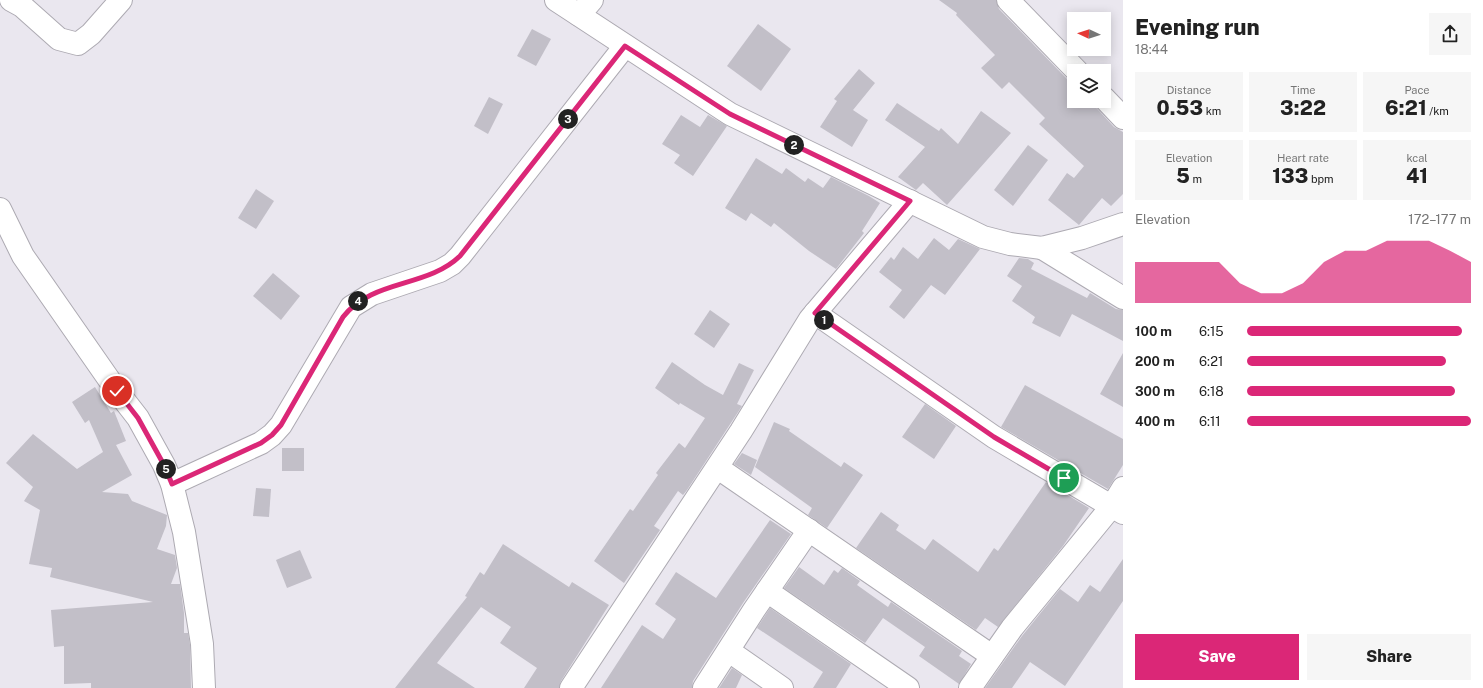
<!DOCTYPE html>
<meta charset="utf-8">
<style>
:root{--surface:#fff;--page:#f6f6f6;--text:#222;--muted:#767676;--accent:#db2777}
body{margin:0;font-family:"Public Sans",sans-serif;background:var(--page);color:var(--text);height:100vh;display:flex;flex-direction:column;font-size:15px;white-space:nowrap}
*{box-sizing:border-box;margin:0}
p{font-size:13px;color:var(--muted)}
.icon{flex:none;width:22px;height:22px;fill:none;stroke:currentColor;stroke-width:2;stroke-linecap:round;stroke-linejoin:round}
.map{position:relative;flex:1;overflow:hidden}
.drawer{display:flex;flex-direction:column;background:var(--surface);width:360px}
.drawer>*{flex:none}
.needle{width:26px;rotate:274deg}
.buttons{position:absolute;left:1067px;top:12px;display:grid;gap:8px}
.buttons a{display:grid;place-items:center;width:44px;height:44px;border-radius:0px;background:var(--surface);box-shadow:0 2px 10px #0003;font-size:20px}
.pin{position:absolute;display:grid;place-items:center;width:34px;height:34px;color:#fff;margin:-17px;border:2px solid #fff;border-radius:50%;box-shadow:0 1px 4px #0007}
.km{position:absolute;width:20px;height:20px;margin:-10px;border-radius:50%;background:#222;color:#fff;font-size:11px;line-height:20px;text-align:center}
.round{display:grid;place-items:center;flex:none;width:42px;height:42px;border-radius:0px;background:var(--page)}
.summary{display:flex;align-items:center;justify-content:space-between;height:68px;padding:0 12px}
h1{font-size:22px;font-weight:800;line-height:30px}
.stats{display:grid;grid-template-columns:repeat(3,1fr);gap:6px;height:68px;padding:4px 12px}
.stats div{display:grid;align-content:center;border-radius:0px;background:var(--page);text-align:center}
.stats b{font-size:20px;font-weight:800}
.stats small{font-size:11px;font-weight:400}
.stats p{font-size:11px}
.chart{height:112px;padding:8px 12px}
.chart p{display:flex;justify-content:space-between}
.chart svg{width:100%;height:72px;margin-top:4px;fill:var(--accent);opacity:.7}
.cta{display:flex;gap:8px;margin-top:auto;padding:8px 12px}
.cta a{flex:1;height:46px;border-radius:0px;background:var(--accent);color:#fff;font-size:16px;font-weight:800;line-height:46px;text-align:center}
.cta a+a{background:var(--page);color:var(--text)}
ul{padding:0 12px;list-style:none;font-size:13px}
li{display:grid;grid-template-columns:64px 48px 1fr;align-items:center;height:30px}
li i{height:10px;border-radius:5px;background:var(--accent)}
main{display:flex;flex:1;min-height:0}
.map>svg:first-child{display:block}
.building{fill:#c2bfc8}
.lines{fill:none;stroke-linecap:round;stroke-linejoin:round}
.minor-casing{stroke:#adaab2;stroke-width:24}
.minor{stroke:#fff;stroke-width:22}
.route-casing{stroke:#fff;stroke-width:8}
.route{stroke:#db2777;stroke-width:5}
</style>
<main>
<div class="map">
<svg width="1123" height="688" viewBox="0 0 1123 688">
<rect width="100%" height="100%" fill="#eae7ef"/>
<!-- building -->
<g class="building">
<path d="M939 0H996L999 9 1068 80 1074 83V101H1090L1114 127 1123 132V194L1111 206 1102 198 1079 225 1048 200 1067 173 1074 178 1084 166 1039 124 1045 118 1009 82 1002 89 981 68 995 55 956 15 957 13Z"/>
<path d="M758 24 791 49 761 91 727 66Z"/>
<path d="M532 29 551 39 536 66 517 56Z"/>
<path d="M859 69 875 83 853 110 868 120 852 147 820 127 837 101 834 99Z"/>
<path d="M489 97 503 104 488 134 474 126Z"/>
<path d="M897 103 939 131 941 128 958 144 981 111 1011 133 947 205 923 183 916 190 898 177 925 147 885 120Z"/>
<path d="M681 115 700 127 708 115 727 126 693 176 674 163 680 155 662 144Z"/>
<path d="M1028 145 1048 160 1013 206 994 190Z"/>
<path d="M756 158 782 174 786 168 805 182 808 178 823 188 831 177 869 196 880 203 862 231 864 233 836 269 809 251 774 223 771 227 751 213 746 221 725 208Z"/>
<path d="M256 189 274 201 256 229 238 218Z"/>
<path d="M934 238 949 250 958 239 980 249 945 295 931 285 904 319 889 307 902 290 879 272 891 257 894 260 903 247 918 259Z"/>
<path d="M1019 258 1028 259 1034 263 1031 269 1087 298 1090 293 1116 309 1123 310V341L1072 314 1060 337 1032 323 1035 317 1012 301 1022 286 1007 276Z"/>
<path d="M273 273 300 296 281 320 253 296Z"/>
<path d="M710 310 730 324 714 348 694 334Z"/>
<path d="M1123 353V407L1100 394Z"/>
<path d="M672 362 705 385 723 395 739 363 754 370 737 404 742 406 687 490 683 495 678 491 654 526 660 530 624 583 594 561 630 509 633 511 658 475 656 473 679 443 685 448 705 418 680 403 679 405 655 388Z"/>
<path d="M1025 385 1123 439V465L1108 489 1001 427Z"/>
<path d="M95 387 111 413 114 411 126 441 116 445 132 475 102 492 128 494 132 501 167 515 166 526 157 549 175 555 177 568 171 584H180L184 613V633H188L190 645 191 688H91V683L64 684V646L54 647 51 610 153 602 50 577 52 568 29 564 40 510 24 501 33 487 6 463 33 434 77 469 103 452 89 420 85 423 72 402Z"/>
<path d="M925 404 956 426 934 459 902 437Z"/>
<path d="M774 422 790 429 789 431 841 467 844 462 863 475 827 528 808 515 812 508 755 467Z"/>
<rect x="282" y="448" width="22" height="23"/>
<path d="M742 453 757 460 751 475 734 464Z"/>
<path d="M1046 482 1089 508 1063 546 998 627 985 618 976 630 856 548 881 512 899 525 896 530 925 550 933 539 978 572 994 548 998 551Z"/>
<path d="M256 488 271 489 269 517 253 516Z"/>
<path d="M770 520 791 534 743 603 693 681 692 688H601L642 625 663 639 676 619 655 604 676 572 716 598Z"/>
<path d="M503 544 569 587 572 582 609 605 561 681 559 688H524L537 668 500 643 511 627 481 607 437 663 475 688H395L467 597 465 596 480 572 484 575Z"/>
<path d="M300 550 312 578 287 588 276 560Z"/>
<path d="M1123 559V601L1065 686 1030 662 1012 688H985L1022 636 1060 589 1078 602 1090 585 1100 592Z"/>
<path d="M799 567 824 585 834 570 838 573 842 568 860 581 857 585 888 607 891 602 962 651 959 656 971 664 959 684 919 656 925 647 883 618 865 643 784 588Z"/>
<path d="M770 608 851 664 836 688H813L823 672 757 628Z"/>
<path d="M732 668 742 675 736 688H719Z"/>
</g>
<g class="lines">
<!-- minor casing -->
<g class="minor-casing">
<g id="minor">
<path d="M11 0 22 6 59 39 78 44 91 34 121 0"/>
<path d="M556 0 730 114 983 237 1010 244 1042 248 1082 238 1123 224"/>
<path d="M1008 0 1077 71"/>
<path d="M579 15 592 0"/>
<path d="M1104 98 1123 118"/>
<path d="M0 209 23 256 117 391 138 418 164 465 172 484 184 532 202 644 204 688"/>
<path d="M1042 248 1123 298"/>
<path d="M815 313 994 437 1123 513"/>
<path d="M718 468 992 656"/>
<path d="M172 484 261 443 272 435 281 425 351 307 372 294 440 271 452 264 460 256 625 46"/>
<path d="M767 591 908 688"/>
<path d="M729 651 782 688"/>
<path d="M571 688 741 431 810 319 910 201"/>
<path d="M704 688 754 610 809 530"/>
<path d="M970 688 1012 628 1112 506 1123 488"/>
</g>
</g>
<!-- minor -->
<use href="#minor" class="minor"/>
</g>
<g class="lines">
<!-- route casing -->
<g class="route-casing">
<path id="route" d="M117 391 138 418 164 465 172 484 261 443 272 435 281 425 343 317C372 279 427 288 460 256L625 46 730 114 910 201 815 313 994 437 1064 478"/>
</g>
<!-- route -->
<use href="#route" class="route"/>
</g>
</svg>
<div class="buttons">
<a><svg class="needle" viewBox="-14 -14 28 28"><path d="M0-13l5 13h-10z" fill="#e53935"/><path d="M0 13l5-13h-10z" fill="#767676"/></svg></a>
<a><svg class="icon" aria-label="layers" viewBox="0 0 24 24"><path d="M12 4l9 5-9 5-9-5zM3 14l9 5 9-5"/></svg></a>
</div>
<div class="pin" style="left:1064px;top:478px;background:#1e9e55"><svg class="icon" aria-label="arrive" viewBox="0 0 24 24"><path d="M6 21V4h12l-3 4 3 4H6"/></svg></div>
<div class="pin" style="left:117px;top:391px;background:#d93025"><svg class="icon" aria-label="check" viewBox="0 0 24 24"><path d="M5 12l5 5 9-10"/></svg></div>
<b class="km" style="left:824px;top:320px">1</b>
<b class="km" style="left:794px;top:145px">2</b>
<b class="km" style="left:568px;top:119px">3</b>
<b class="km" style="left:358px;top:301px">4</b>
<b class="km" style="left:166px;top:469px">5</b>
</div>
<section class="drawer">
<div class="summary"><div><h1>Evening run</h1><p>18:44</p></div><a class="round"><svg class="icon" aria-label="share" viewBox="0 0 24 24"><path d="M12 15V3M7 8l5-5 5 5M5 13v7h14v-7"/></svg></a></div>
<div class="stats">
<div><p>Distance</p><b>0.53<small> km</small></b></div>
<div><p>Time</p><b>3:22</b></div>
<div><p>Pace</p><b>6:21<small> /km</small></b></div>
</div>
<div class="stats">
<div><p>Elevation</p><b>5<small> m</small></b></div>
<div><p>Heart rate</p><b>133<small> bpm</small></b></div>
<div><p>kcal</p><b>41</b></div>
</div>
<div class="chart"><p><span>Elevation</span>172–177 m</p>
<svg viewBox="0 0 160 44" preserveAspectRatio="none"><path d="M0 44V19L10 19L20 19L30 19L40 19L50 32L60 38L70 38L80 32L90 19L100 12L110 12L120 6L130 6L140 6L150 12L160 19V44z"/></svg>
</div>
<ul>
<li><b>100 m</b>6:15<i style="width:96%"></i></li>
<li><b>200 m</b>6:21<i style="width:89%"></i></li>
<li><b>300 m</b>6:18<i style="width:93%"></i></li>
<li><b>400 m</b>6:11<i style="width:100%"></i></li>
</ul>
<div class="cta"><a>Save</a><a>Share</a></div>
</section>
</main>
